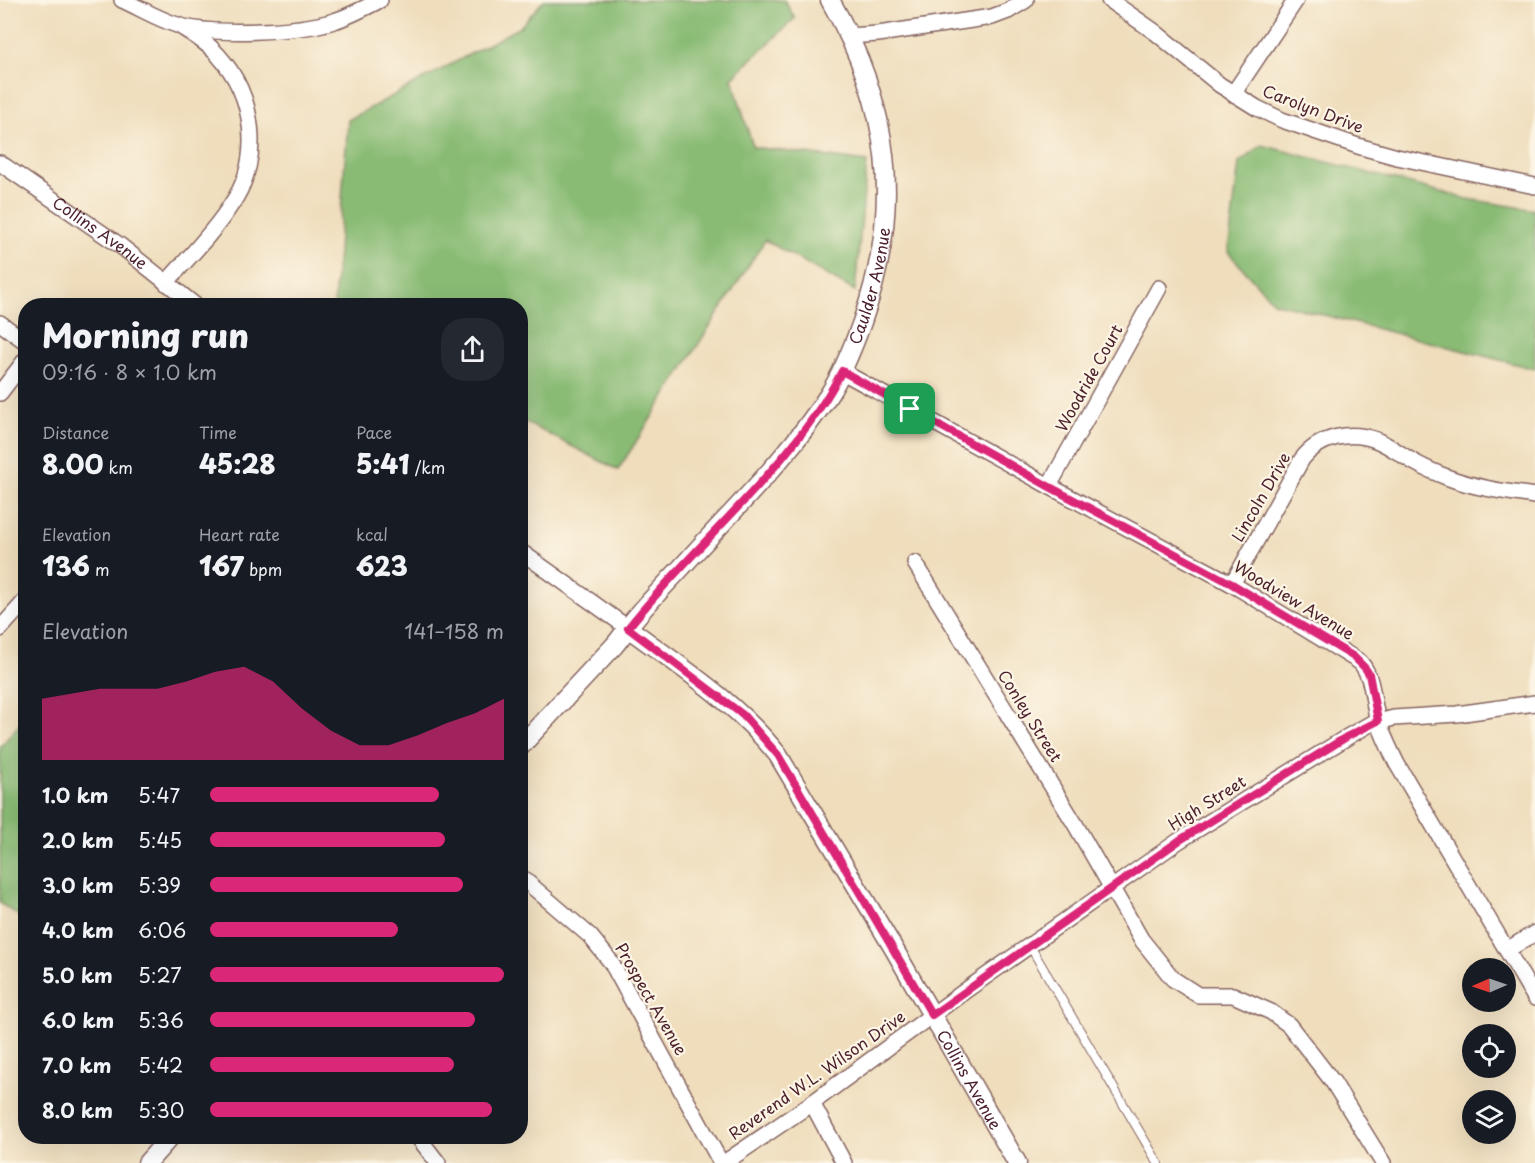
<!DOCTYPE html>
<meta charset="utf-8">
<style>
:root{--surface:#171b24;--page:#242831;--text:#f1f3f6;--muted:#9ea1a6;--accent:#db2777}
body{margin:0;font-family:"Playpen Sans",sans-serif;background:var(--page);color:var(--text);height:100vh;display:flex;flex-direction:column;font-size:22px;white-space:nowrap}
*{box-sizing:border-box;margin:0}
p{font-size:20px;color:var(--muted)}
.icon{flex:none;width:33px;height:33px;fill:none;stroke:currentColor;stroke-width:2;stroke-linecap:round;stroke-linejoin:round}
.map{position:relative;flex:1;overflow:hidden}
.panel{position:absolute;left:18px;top:298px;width:510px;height:846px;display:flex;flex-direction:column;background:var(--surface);border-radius:24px;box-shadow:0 6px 24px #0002}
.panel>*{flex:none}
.needle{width:39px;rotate:268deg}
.buttons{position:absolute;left:1462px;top:958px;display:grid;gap:12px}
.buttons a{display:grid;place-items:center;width:54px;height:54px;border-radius:50%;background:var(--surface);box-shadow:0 6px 24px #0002;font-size:30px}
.pin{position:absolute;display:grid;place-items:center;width:51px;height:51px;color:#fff;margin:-26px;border-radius:12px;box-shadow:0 3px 9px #0006}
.round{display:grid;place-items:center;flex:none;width:63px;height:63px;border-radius:24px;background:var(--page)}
.head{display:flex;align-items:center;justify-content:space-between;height:102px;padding:0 24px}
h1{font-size:33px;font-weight:800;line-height:45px}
.figures{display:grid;grid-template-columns:repeat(3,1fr);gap:9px;height:102px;padding:6px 24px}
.figures div{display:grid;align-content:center}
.figures b{font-size:26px;font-weight:800}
.figures small{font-size:16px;font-weight:400}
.figures p{font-size:16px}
.chart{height:168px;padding:12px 24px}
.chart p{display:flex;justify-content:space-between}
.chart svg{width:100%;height:108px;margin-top:6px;fill:var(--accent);opacity:.7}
ul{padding:0 24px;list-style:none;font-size:20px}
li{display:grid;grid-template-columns:96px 72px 1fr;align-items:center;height:45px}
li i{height:15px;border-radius:8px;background:var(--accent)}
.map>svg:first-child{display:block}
.forest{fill:#89bb75;stroke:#6a6d50;stroke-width:1.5}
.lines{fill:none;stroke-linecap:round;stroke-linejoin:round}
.service-casing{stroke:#84625e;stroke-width:10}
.minor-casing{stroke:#84625e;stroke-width:18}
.tertiary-casing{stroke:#84625e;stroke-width:21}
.service{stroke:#fff;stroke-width:8}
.minor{stroke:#fff;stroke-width:15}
.tertiary{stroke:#fff;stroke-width:18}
.route-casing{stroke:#fff;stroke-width:12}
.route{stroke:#db2777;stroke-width:8}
.labels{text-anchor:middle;stroke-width:4.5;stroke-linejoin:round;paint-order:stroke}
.street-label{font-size:16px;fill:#4a1f2b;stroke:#fcf5e5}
</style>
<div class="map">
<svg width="1535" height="1163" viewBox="0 0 1535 1163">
<rect width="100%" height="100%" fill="#fcf5e5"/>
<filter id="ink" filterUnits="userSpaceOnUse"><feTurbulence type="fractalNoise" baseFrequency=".0167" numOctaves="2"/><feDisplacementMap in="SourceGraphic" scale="12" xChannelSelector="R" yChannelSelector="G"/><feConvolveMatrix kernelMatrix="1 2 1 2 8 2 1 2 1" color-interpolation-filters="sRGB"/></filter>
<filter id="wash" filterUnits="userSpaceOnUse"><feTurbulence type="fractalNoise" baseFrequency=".008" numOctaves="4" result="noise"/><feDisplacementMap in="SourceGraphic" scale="24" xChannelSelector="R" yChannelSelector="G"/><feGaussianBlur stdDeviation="1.35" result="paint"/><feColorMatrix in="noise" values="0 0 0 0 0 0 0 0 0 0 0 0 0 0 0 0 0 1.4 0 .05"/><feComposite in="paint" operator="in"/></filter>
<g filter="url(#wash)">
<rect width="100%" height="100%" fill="#efddbc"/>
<!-- forest -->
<g class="forest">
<path d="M544 0H784L795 18 732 78 753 147 867 162 855 291 765 240 618 470 521 420 520 306H338L334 303 348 120 520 27Z"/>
<path d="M1262 145 1468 199 1535 210V369L1273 302 1228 252 1239 163Z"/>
<path d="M25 718V920L0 903V747Z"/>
</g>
</g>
<g filter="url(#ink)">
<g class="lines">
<!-- service casing -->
<g class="service-casing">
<path id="service" d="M1030 946 1158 1163"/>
</g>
<!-- minor casing -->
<g class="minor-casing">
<g id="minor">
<path d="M122 0C140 8 158 19 177 25 212 36 298 32 334 21 350 16 365 8 380 0"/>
<path d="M1109 0 1155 32 1220 85 1257 108 1282 120 1358 146 1397 157 1535 186"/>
<path d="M849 36 878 34 992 17 1008 11 1026 0"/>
<path d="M1233 94 1296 0"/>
<path id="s1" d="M0 163 122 247 196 306"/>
<path d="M166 283C188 258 213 233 231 205 263 159 255 96 218 55 207 42 192 34 178 25"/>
<path d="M0 323 26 342"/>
<path d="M841 371 1049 486 1232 584 1360 662C1374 678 1372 701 1378 720 1383 736 1390 750 1397 764L1535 998"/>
<path d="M0 393 26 359"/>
<path d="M1049 486 1159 288"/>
<path d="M520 551 628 628"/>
<path d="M915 563 1075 824 1141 939 1173 979 1198 995H1233L1271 1012 1289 1025 1333 1082 1383 1163"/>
<path d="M1232 584 1302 459C1319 437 1350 430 1376 440 1389 445 1400 454 1412 461 1424 468 1436 473 1449 478 1476 488 1507 492 1535 496"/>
<path d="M0 629 26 600"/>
<path d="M520 876 590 936 611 962 721 1163"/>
<path d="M1507 950 1535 933"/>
<path d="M812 1103 844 1163"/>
<path d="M418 1137 438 1163"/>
<path d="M724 1163 812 1103 969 988 1180 840 1349 736 1370 724 1394 718 1457 714 1535 703"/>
</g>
</g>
<!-- tertiary casing -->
<g class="tertiary-casing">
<g id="tertiary">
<path id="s2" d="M628 628C681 667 737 703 778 755L894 949 1017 1163"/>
<path id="s3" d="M520 747C551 713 582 680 613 647 622 637 629 625 638 615 655 595 673 577 690 558 737 506 790 455 828 396 843 373 853 347 862 322 903 206 891 106 830 0"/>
<path d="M147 1163 170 1137"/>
</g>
</g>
<!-- service -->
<use href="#service" class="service"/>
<!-- minor -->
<use href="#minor" class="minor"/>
<!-- tertiary -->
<use href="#tertiary" class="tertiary"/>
</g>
</g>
<g class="lines" filter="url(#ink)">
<!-- route casing -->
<g class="route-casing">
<path id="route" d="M842 371 1048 486 1232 584 1354 657 1365 668 1369 674 1378 721 1348 736 1180 840 932 1015 778 755 743 715 628 628C695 543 792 467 842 371Z"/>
</g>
<!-- route -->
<use href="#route" class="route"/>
</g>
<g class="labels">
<!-- street labels -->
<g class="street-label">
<text transform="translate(1313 109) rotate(21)" y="6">Carolyn Drive</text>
<text dy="6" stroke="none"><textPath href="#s1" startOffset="122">Collins Avenue</textPath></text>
<text dy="6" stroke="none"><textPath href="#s3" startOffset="586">Caulder Avenue</textPath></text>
<text transform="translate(1089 378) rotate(-61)" y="6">Woodride Court</text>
<text transform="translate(1261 497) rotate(-60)" y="6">Lincoln Drive</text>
<text transform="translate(1294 600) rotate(31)" y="6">Woodview Avenue</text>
<text transform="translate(1030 716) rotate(58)" y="6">Conley Street</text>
<text transform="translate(1207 803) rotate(-32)" y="6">High Street</text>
<text transform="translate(651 999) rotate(60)" y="6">Prospect Avenue</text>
<text transform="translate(817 1075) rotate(-35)" y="6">Reverend W.L. Wilson Drive</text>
<text dy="6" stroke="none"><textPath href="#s2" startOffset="574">Collins Avenue</textPath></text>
</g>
</g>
</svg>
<div class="buttons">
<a><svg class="needle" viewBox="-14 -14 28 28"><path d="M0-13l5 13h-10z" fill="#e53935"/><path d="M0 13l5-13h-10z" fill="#9ea1a6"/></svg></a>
<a><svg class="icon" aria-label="locate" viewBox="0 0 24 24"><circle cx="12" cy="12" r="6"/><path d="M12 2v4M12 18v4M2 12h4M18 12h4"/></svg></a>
<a><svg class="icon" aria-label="layers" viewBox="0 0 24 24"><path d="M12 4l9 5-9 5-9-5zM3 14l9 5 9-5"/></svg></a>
</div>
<div class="pin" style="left:910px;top:409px;background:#1e9e55"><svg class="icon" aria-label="arrive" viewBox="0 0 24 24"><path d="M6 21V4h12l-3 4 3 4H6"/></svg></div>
<section class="panel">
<div class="head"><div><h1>Morning run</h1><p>09:16 · 8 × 1.0 km</p></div><a class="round"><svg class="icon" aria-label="share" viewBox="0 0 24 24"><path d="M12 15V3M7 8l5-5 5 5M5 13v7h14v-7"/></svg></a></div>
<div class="figures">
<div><p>Distance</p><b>8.00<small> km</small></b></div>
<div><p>Time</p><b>45:28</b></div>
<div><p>Pace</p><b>5:41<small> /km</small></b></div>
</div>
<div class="figures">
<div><p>Elevation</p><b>136<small> m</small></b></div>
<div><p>Heart rate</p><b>167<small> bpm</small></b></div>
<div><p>kcal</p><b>623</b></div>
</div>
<div class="chart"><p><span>Elevation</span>141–158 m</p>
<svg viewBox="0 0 160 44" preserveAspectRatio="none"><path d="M0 44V19L10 17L20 15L30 15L40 15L50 12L60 8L70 6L80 12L90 23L100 32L110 38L120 38L130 34L140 29L150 25L160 19V44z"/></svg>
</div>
<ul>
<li><b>1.0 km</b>5:47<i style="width:78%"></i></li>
<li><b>2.0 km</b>5:45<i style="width:80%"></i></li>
<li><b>3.0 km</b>5:39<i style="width:86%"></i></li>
<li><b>4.0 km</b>6:06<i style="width:64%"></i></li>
<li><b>5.0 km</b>5:27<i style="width:100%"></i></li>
<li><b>6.0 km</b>5:36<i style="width:90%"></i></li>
<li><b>7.0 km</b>5:42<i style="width:83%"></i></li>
<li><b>8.0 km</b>5:30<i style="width:96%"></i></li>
</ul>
</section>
</div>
